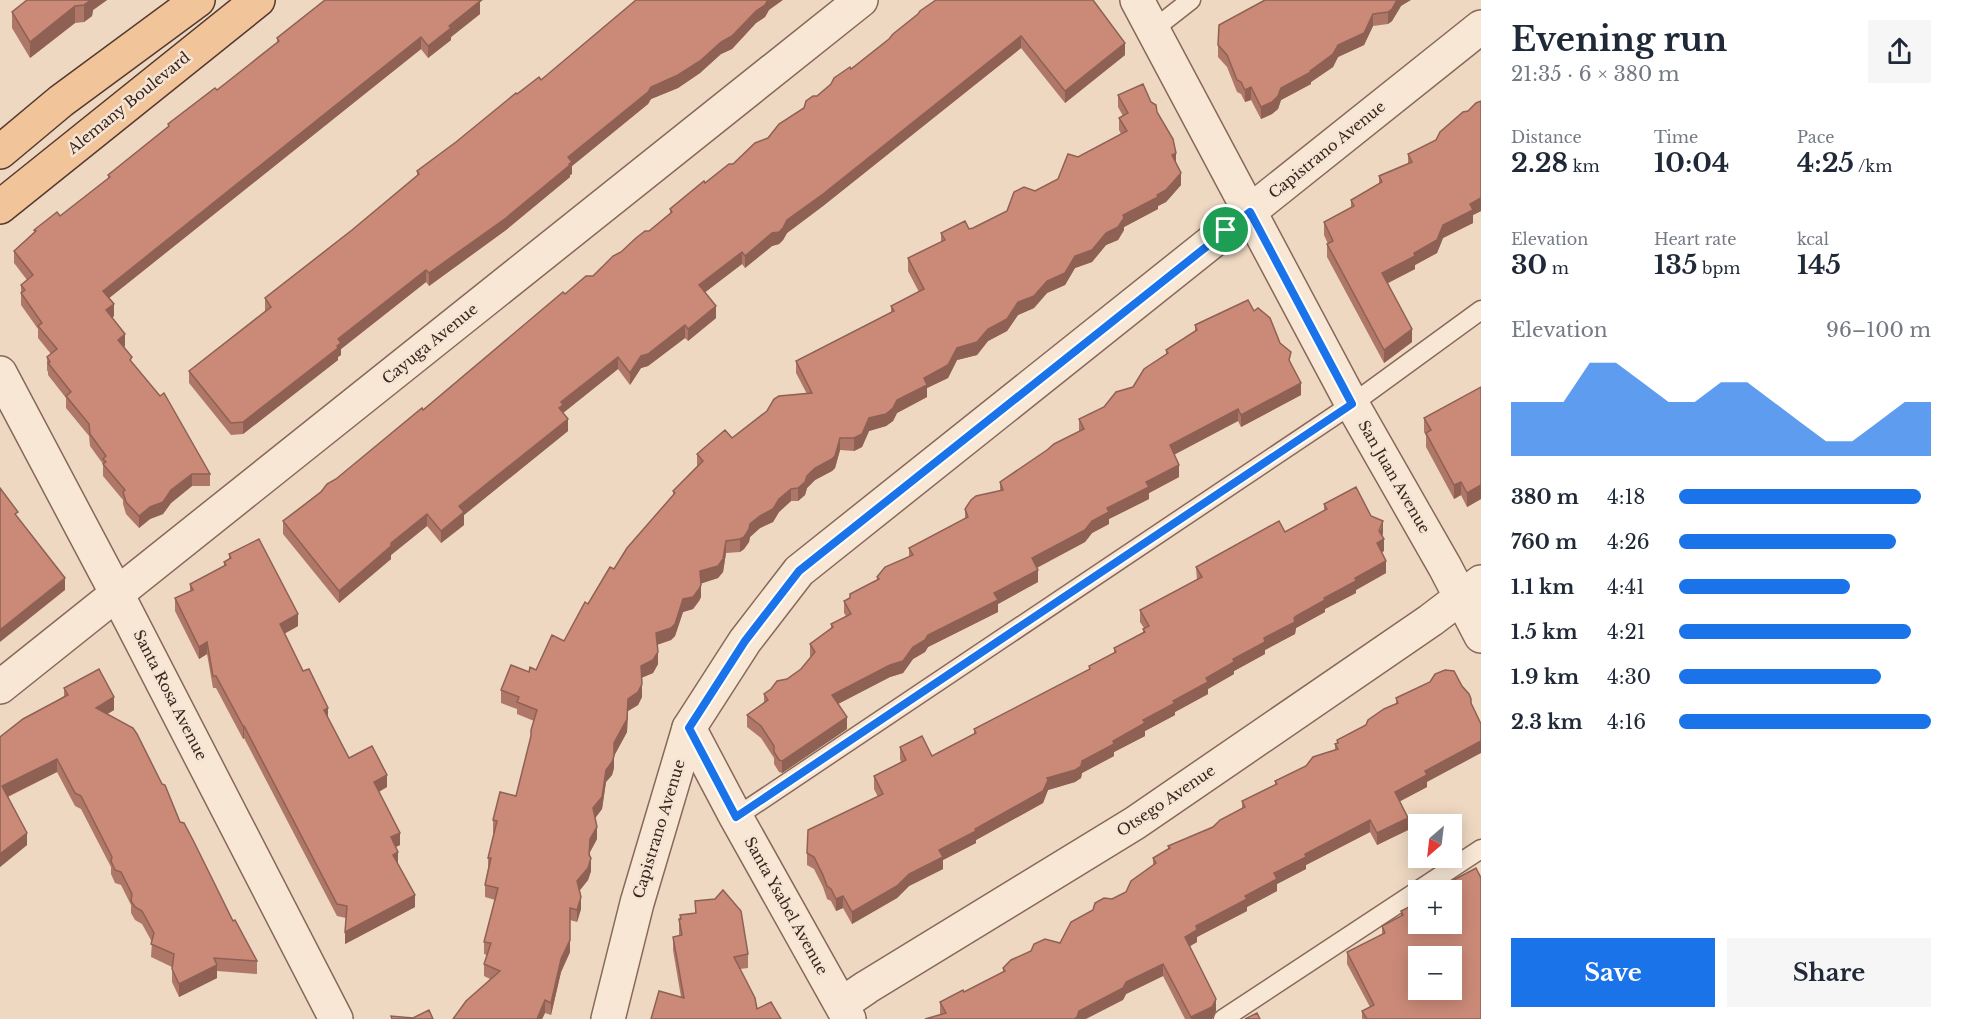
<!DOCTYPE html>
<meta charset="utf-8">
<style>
:root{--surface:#fff;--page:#f6f6f7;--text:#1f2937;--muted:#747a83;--accent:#1a73e8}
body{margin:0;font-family:"Libre Baskerville",serif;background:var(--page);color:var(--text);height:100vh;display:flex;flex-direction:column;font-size:22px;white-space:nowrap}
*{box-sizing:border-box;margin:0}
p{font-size:20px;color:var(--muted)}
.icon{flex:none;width:33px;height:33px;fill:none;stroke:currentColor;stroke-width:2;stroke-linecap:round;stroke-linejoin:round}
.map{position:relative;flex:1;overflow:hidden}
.panel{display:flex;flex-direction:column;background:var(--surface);width:480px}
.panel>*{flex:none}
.needle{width:39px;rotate:208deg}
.tools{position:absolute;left:1408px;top:814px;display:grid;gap:12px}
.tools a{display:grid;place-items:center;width:54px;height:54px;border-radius:0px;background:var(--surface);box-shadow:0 3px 15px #0003;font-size:30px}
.pin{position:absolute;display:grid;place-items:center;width:51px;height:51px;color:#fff;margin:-26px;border:3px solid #fff;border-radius:50%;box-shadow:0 2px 6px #0007}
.round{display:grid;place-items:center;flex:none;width:63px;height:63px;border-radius:0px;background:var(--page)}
.headline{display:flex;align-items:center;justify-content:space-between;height:102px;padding:0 30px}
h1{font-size:33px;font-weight:700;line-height:45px}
.stats{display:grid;grid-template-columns:repeat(3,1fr);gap:9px;height:102px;padding:6px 30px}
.stats div{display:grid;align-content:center}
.stats b{font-size:26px;font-weight:700}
.stats small{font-size:16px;font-weight:400}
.stats p{font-size:16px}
.chart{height:168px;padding:12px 30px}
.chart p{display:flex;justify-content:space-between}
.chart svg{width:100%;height:108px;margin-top:6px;fill:var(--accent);opacity:.7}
.cta{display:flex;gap:12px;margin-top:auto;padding:12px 30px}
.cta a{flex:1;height:69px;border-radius:0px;background:var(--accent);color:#fff;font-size:24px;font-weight:700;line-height:69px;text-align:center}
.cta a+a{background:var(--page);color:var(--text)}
ul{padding:0 30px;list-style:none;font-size:20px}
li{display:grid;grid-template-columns:96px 72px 1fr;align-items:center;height:45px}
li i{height:15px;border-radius:8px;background:var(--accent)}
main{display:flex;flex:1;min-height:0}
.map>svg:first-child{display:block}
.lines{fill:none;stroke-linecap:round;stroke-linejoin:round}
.lane-casing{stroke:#87685a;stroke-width:21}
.street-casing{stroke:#87685a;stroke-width:36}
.primary-casing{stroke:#55382e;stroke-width:36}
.lane{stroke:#f8e7d5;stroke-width:18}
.street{stroke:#f8e7d5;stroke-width:33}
.primary{stroke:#f1c49a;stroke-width:33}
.wall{fill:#af7767}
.shaded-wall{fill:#8e6154}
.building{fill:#cb8a78;stroke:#8e6154;stroke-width:1.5;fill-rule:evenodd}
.route-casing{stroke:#fff;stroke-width:12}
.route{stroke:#1a73e8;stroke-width:8}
.labels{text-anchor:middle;stroke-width:5;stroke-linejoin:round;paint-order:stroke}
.street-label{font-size:15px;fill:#37251e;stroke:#f5e4d2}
</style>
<main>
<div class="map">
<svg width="1481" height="1019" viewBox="0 0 1481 1019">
<rect width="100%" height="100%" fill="#eed8c2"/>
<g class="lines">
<!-- lane casing -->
<g class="lane-casing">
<g id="lane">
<path d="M1154 29 1191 0"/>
<path d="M736 817 1352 404 1481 310"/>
<path d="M1223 1019 1481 849"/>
</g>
</g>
<!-- street casing -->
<g class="street-casing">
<g id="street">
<path d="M1137 0 1352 404 1445 567 1481 636"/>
<path d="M0 373 117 594 336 1019"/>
<path d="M0 687 861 0"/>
<path d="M689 728 736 817 849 1019"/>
<path d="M842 1004 867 987 1135 823 1431 620 1481 582"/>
<path d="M608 1019 637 903 689 728 745 641 799 571 1481 27"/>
</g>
</g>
<!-- primary casing -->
<g class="primary-casing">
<g id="primary">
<path d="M0 152 61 101 198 0"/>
<path d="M0 207 258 0"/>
</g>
</g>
<!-- lane -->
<use href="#lane" class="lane"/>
<!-- street -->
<use href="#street" class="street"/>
<!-- primary -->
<use href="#primary" class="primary"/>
</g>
<!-- wall -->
<g class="wall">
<path d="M27 0H107L93 10 92 16 84 22 75 23 30 58 12 28V12Z"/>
<path d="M480 2V14L451 37V40L428 58 421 49 109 298 114 316 112 318 125 346 124 347 132 363 210 474V486H192L171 503 163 514 150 519 139 528 126 514 123 504V500L103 476V464L90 446 89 436 66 408V398L48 375V372L47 370V357L51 354 38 338V329L21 305V285L27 280 14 263V251L34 232V230L60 216 108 178V175L168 127V124L217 90 277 43V38Z"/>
<path d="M1401 6 1392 21 1388 24 1373 26 1364 45 1338 57 1333 67 1311 82V84L1281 100 1278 109 1272 114 1261 119 1251 100 1245 102 1241 94 1237 92 1227 67 1218 57V45Z"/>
<path d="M769 10 765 17 756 23 732 49 721 54 700 73 678 88 651 99 648 104 572 166V174L570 175V177L506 230 429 286 426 282 341 349V355L338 357V360L243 434 231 435 189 383V371L265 311V298L352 230 417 176V171L456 142 517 94 541 80Z"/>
<path d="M918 14 1125 55 1065 103 1021 48 823 206 787 233 783 240 779 244 772 246 745 268 742 264 705 292 716 318 688 341 685 338 648 366 641 368 630 385 618 369 563 413 568 431 464 515V525L441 543 427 526 391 555V559L339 603 283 534V521L423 410 565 294 593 276 649 231 670 213V209L768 138 817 96 889 39Z"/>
<path d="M1118 95 1157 112 1176 162 1181 185 1166 202 1158 206V209L1124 227V230L1118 240 1106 245 1092 262 1075 268 1065 285 1047 293 1034 308 1018 315 1007 331 988 341 977 355 957 360 948 378 927 388V397L897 413 893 421 886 426 869 431 862 447 854 451 840 450 835 468 832 471 815 480 807 488 805 495 798 501H791L779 512 773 522 760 528 750 537 749 542 744 549 740 552 726 553 723 572 718 578 701 583V597L699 601 693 609 683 612 675 636 671 640 657 645 658 664 653 673 641 678 642 697 638 705 628 711 627 732 614 756V768L612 775 606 782 602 809 595 818 597 839 590 852 591 871 588 880 579 891 581 909 577 922 570 920V952L561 972 551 1015 545 1013 542 1019H453L490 979 484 976V964L487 955 484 954V942L495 900 485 897V885L488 868V858L494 833H493V820L516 796 531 739V730L534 721 517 714V709L501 703V690L529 672 536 670 564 641 588 604 673 495V491L697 466V454L732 438 807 394 796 373V361L891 312V306L919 292 908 271V258L941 242V233L973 228 1007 211 1035 191 1058 179 1078 157 1121 134 1119 130V118L1123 116 1118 107Z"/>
<path d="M1481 101V211L1473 215V223L1443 238 1437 253 1415 265V269L1388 283 1412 342 1384 363 1327 257V244H1328L1324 235V222L1351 208V200L1379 184V176L1408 164V154L1436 140 1468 111Z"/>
<path d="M1254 311 1280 343 1291 363 1301 395 1241 427 1238 421 1174 454 1179 477 1149 493V499L1109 519V524L1092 533 1085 542 1037 568 1038 582 998 604V612L928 647 925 652 913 659 903 673 890 677 838 704 847 729 782 773 779 772 774 764V758L761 738 747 727V715L764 703V694L787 679 801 669 811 657 810 656V644L831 628V624L846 616 844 613V601L877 580V577L909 557V548L965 519V509L1000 491V482L1079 431V419L1104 407 1133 387 1166 355V350L1195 332V325Z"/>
<path d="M1481 387V499L1467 507 1461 495 1454 499 1426 447V436L1424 432V418Z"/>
<path d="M1324 504 1371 516 1383 533 1382 536 1384 551 1382 552 1386 573 1356 590V593L1325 609V612L1296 628 1295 634 1265 650V654L1234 671V674L1208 689V694L1175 712V715L1145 731V736L1114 752V756L1082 773 1081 778 1075 782 1048 790 1043 803 976 840V843L943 860V869L909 886 897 898 852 924 843 908 836 911 831 901 827 899 823 887 814 869 807 865V853L878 797 874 789V776L901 762 900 759V747L932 756 974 734V729L1089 670V666L1114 653V648L1143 632 1144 628 1140 622V610L1197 580 1196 567 1285 532 1324 511Z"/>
<path d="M229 554 298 626 284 634 349 758 387 787 379 792 400 845 396 847 398 864 415 907 345 944 346 918 337 916 244 738 243 739 216 688H213L207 654 199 659 175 611V598L190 591V584L224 566V562L229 559Z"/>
<path d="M64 688 114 710 107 714 180 822 233 921 257 961V974L217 971V978L179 997 172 982V967L151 957 152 942 142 924 135 920 131 913V905L121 885 115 883 111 874V867L81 809 75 806 57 772 8 797 27 845 0 867V737L64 696Z"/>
<path d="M1396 698 1427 782V787L1400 801 1408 830 1377 845 1370 832 1306 865V869L1277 884V891L1247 907V911L1197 937V942L1190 946 1216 1011 1212 1019H1185L1163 976 1126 994 1123 1000 940 1014V1002L964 992 1003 972V968L1060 943 1112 899 1126 892 1153 865V858L1168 849V846L1213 827 1242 808V801L1275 785V781L1306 766 1335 750V744L1337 743V740L1366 725 1396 704Z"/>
<path d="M1476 868 1481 1019H1362V1011L1370 1007 1347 964V952L1382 935V926L1401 916V911L1448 887V883Z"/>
<path d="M695 901 748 954V968L740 969 757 1009 781 1019 681 997 673 950V937L679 936V919L695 913Z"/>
</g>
<!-- shaded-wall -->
<g class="shaded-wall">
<path d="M91 0H107L93 10 92 16 84 22V5Z"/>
<path d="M474 0H483L480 2V14L451 37V40L428 58V46L449 26Z"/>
<path d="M768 0H783L769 10 765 17 756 23 732 49 721 54 700 73 678 88 651 99 648 104 572 166V174L570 175V177L506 230 429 286V273L568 157 651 87 721 42Z"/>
<path d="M1397 0H1411L1401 6 1392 21 1388 24V12Z"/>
<path d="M75 6V23L30 58V42Z"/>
<path d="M1373 14V26L1364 45 1338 57 1333 67 1311 82V84L1281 100 1278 109 1272 114 1261 119V107L1281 88 1310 71Z"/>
<path d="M1021 36V48L823 206 787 233 783 240 779 244 772 246 745 268V256L787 220Z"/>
<path d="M421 37V49L103 303V291Z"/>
<path d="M1125 43V55L1065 103V91Z"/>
<path d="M1251 87V100L1245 102V90Z"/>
<path d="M1176 153V165L1172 155Z"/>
<path d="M1181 173V185L1166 202 1158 206V209L1124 227V230L1118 240 1106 245 1092 262 1075 268 1065 285 1047 293 1034 308 1018 315 1007 331 988 341 977 355 957 360 948 378 927 388V397L897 413 893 421 886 426 869 431 862 447 854 451V438L869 418 897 400 957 348 988 329 1018 302 1047 281 1075 256 1106 233 1123 215 1157 195Z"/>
<path d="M1481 198V211L1473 215V223L1443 238 1437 253 1415 265V269L1382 286V273L1414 253 1443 225 1470 204Z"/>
<path d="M742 252V264L699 297V285Z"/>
<path d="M426 270V282L341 349V355L338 357V360L243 434V422L338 339Z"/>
<path d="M114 304V316L106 322V310Z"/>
<path d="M716 306V318L688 341V329Z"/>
<path d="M685 325V338L648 366 641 368 630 385V373L641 356Z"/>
<path d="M1412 329V342L1384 363V350Z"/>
<path d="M125 334V346L118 352V340Z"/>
<path d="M618 357V369L563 413 559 408 561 402Z"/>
<path d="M1301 383V395L1241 427V415Z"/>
<path d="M1238 409V421L1170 457V445Z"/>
<path d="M568 419V431L464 515V525L441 543V531L459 506Z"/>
<path d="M840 438V450L835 468 832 471 815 480 807 488 805 495 798 501V488Z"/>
<path d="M1179 465V477L1149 493V499L1109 519V524L1092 533 1085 542 1032 570V558L1092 521 1107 508 1146 482Z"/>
<path d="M192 474V486L171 503 163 514 150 519 139 528V516Z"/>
<path d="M1461 482V495L1454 499V485Z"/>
<path d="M1481 485V499L1467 507V493Z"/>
<path d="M791 489V501L779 512 773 522 760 528 750 537 749 542 744 549 740 552V539L750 524Z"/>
<path d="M427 514V526L391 555V559L339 603V591L391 543Z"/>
<path d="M1383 521V533L1380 541 1384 539V551L1377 555V543Z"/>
<path d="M726 541V553L723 572 718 578 700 584V571Z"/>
<path d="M1386 561V573L1356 590V593L1325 609V612L1296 628 1295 634 1265 650V654L1234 671V674L1208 689V694L1175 712V715L1145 731V736L1114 752V756L1082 773 1081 778 1075 782 1048 790 1043 803 976 840V843L943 860V869L909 886 897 898 852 924V912L909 874 939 850 975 829 1047 778 1082 761 1143 720 1173 701 1296 616 1355 578Z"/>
<path d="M1038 570V582L998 604V612L928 647 925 652 913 659 903 673 890 677 832 707V695L913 647 928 635 994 593Z"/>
<path d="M65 578V590L0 642V630Z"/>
<path d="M701 585V597L699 601 693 609 683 612 675 636 671 640 656 645V633L683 599Z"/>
<path d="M298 614V626L280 636V624Z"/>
<path d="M207 642V654L199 659V647Z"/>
<path d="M658 652V664L653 673 641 678V666Z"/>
<path d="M642 684V697L638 705 628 711 627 732 614 756V743L628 699Z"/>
<path d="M114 697V710L96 721V708Z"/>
<path d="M328 708V720L324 710Z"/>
<path d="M847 717V729L782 773V761Z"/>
<path d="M243 726H244V738L243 739Z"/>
<path d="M1481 741V753L1427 782V787L1395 804V792L1425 771Z"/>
<path d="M614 756V768L612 775 606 782 602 809 593 821V808L606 770Z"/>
<path d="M57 759V772L2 799V786Z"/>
<path d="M387 775V787L374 794V782Z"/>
<path d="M1408 818V830L1377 845V833Z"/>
<path d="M1370 820V832L1306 865V869L1277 884V891L1247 907V911L1197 937V942L1185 949V937L1196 926 1305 854Z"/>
<path d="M597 827V839L590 852 589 862 591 858V871L588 880 577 894V881L589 855 590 839Z"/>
<path d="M27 833V845L0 867V854Z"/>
<path d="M400 833V845L391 849V837Z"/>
<path d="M398 852V864L393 855Z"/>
<path d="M415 895V907L345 944V932Z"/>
<path d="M843 896V908L836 911V899Z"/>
<path d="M581 897V909L577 922V910Z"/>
<path d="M570 940V952L561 972 551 1015V1003L561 959Z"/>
<path d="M1163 964V976L1126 994 1123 1000 1086 1019H1074L1079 1011 1126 982Z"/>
<path d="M217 965V978L179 997V984Z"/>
<path d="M1216 999V1011L1212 1019H1191V1017Z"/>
<path d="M545 1000V1013L542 1019H537Z"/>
</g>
<!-- building -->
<g class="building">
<path d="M27 0H91L84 5 75 6 30 42 12 12Z"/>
<path d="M325 0H479L480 1 449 26 451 28 428 46 421 37 103 291 114 304 106 310 125 334 118 340 132 357 130 360 160 396 164 393 210 474H192L171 490 163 502 150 507 139 516 126 502 123 492 125 490 103 464 106 462 103 459 106 456 90 434 89 424 66 396 71 392 48 363 50 362 47 357 57 349 38 326 42 323 21 293 25 290 21 285 33 275 14 251 36 231 34 230 57 212 60 216 110 177 108 175 169 126 168 124 215 88 217 90 250 64 279 41 277 38Z"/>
<path d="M636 0H768L765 5 756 11 732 36 721 42 700 61 678 75 651 87 648 92 568 157 572 162 569 164 570 165 506 218 429 273 426 270 338 339 341 343 337 346 338 348 243 422 231 423 189 371 271 307 265 298 352 230 419 174 417 171 456 142 516 93 517 94 539 77 541 80Z"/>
<path d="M936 0H1093L1125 43 1065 91 1021 36 823 194 787 220 783 228 779 232 772 233 745 256 742 252 699 285 716 306 688 329 685 325 648 354 641 356 630 373 618 357 561 402 563 405 559 408 568 419 459 506 464 512 441 531 427 514 391 543V546L339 591 283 521 321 492 327 484 336 479 422 408 423 410 563 292 565 294 586 276H593L613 256 621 252 636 238 645 231H649L672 212 670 209 704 181 705 183 729 164H733L755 143 768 138 779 124 804 108 806 101 813 96H817L831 84 834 78 850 67 851 69 889 39 893 34 918 14 920 11Z"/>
<path d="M1265 0H1397L1392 9 1388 12 1373 14 1364 33 1338 45 1333 54 1310 71 1311 72 1281 88 1278 96 1272 102 1261 107 1251 87 1245 90 1241 82 1237 80 1227 55 1218 45 1219 25Z"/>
<path d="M1143 84 1151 102 1156 105 1157 112 1173 139 1176 153 1172 155 1181 173 1166 190 1157 195 1158 197 1123 215 1124 218 1118 227 1106 233 1092 250 1075 256 1065 273 1047 281 1034 296 1018 302 1007 319 988 329 977 342 957 348 948 365 924 378 927 385 897 400 893 408 886 414 869 418 862 434 854 438H840L835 456 832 459 815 468 807 476 805 482 798 488 791 489 779 499 773 509 760 516 750 524 749 529 744 537 740 539 726 541 723 559 718 566 700 571 701 585 699 589 693 597 683 599 675 624 671 628 656 633 658 652 653 660 641 666 642 684 638 692 628 699 627 719 614 743V756L612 762 606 770 602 797 593 808 597 827 590 839 589 855 591 858 588 868 577 881 581 897 577 910 570 908V940L561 959 551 1003 545 1000 537 1019H453L466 1001 500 971 484 964 491 943 484 942 498 888 485 885 491 858H488L497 821 493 820 500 792 516 796 531 736V730L537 710 517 702 519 697 501 690 511 665 529 672 530 667 536 670 552 635 564 641 585 602 588 604 610 567 614 569 627 548 675 493 673 491 703 461 697 454 725 430 732 438 767 411 774 399 779 396 812 393 796 361 894 311 891 306 924 289 908 258 945 240 941 233 965 221 969 229 973 228 1007 211 1014 192 1024 187 1035 191 1058 179 1068 154 1078 157 1127 131 1119 118 1128 113 1118 95Z"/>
<path d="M1481 101V198L1470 204 1473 210 1443 225 1437 240 1414 253 1415 256 1382 273 1412 329 1384 350 1327 244 1333 241 1324 222 1354 206 1351 200 1382 182 1379 176 1412 162 1408 154 1436 140 1440 132 1463 112 1468 111 1476 103Z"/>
<path d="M1248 300 1254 311 1258 308 1270 318 1280 343 1291 352 1289 360 1301 383 1241 415 1238 409 1170 445 1179 465 1146 482 1149 487 1107 508 1109 512 1092 521 1085 530 1032 558 1038 570 994 593 998 600 928 635 925 640 913 647 903 661 890 665 832 695 847 717 782 761 779 760 774 752V746L761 726 747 715 768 700 764 694 771 689 777 681 787 679 801 669 815 652 810 644 833 627 831 624 851 614 844 601 850 598V594L879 579 877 577 885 567 913 555 909 548 968 517 965 509 971 500 976 496 1003 490 1000 482 1047 450 1054 444 1084 429 1079 419 1104 407 1116 392 1133 387 1144 369 1168 353 1166 350 1197 330 1195 325Z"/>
<path d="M1481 387V485L1467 493 1461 482 1454 485 1426 433 1431 430 1424 418Z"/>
<path d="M1356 487 1371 516 1383 521 1379 531 1384 539 1377 543 1386 561 1355 578 1356 581 1324 598 1325 600 1296 616 1294 618 1295 622 1264 638 1265 642 1233 659 1234 662 1206 678 1208 682 1173 701 1175 703 1143 720 1145 723 1113 741 1114 744 1082 761 1081 766 1075 770 1047 778 1048 780 1043 791 975 829 976 831 939 850 943 857 909 874 897 886 852 912 843 896 836 899 831 889 827 886 823 875 814 857 807 853 808 830 883 794 874 776 906 760 900 747 922 736 932 756 976 733 974 729 1090 669 1089 666 1116 652 1114 648 1145 632 1143 629 1149 626 1140 610 1202 577 1196 567 1279 521 1285 532 1327 509 1324 504Z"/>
<path d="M0 488 18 512 15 514 65 578 0 630Z"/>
<path d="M259 539 298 614 280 624 303 671 309 669 328 708 324 710 349 758 372 746 387 775 374 782 400 833 391 837 398 852 393 855 415 895 345 932 347 906 337 904 244 726H243L216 676H213L207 642 199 647 175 598 193 590 190 584 226 565 224 562 231 558 229 554Z"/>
<path d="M99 669 114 697 96 708 133 728 137 734 162 784 165 785 180 822 184 823 194 842 233 921 235 920 257 961 214 958 217 965 179 984 172 969 174 954 151 944 154 933 142 911 135 907 131 901 132 894 121 872 115 870 111 861 112 857 81 796 75 793 57 759 2 786 27 833 0 854V737L23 719 68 695 64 688Z"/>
<path d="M1445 670 1454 671 1462 686 1469 694 1471 699V703L1481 724V741L1425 771 1427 775 1395 792 1408 818 1377 833 1370 820 1305 854 1306 857 1274 873 1277 879 1245 896 1247 899 1196 926 1197 930 1185 937 1216 999 1212 1007 1191 1017 1163 964 1126 982 1123 988 1079 1011 1077 1017 1074 1019H925L946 1013 940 1002 963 990 964 992 1005 971 1003 968 1011 960 1031 951 1034 944 1045 939 1060 943 1071 922 1093 910 1095 903 1104 898 1112 899 1126 892 1131 881 1156 863 1153 858 1170 848 1168 846 1213 827 1220 820 1245 807 1242 801 1277 784 1275 781 1306 766 1313 757 1338 749 1335 744 1338 743 1337 740 1366 725 1368 720 1384 709 1398 703 1396 698 1430 682 1435 674Z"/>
<path d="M1476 868 1481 878V1019H1367L1362 1011 1374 1005 1347 952 1385 933 1382 926 1403 915 1401 911 1419 902V924H1452V891H1441L1450 886 1448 883ZM1419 957H1452V990H1419Z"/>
<path d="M723 890 741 911 748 954 734 957 755 998 757 1009 771 1002 781 1019H651L659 991 684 998 673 937 682 935 679 919H681L680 915 696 913 695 901 715 899Z"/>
<path d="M429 1010 433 1019H392L391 1016 413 1018Z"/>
<path d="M1257 1013 1260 1019H1245Z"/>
</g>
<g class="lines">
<!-- route casing -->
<g class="route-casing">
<path id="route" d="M1250 212 1352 404 736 817 689 728 745 641 799 571Z"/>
</g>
<!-- route -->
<use href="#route" class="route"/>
</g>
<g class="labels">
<!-- street labels -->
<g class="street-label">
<text transform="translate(129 103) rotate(-39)" y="5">Alemany Boulevard</text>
<text transform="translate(1327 150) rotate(-39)" y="5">Capistrano Avenue</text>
<text transform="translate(430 344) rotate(-39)" y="5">Cayuga Avenue</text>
<text transform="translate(1394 477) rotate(60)" y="5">San Juan Avenue</text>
<text transform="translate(170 695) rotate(63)" y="5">Santa Rosa Avenue</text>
<text transform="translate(1166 801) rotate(-34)" y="5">Otsego Avenue</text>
<text transform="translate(659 829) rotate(-73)" y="5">Capistrano Avenue</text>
<text transform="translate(786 906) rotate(61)" y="5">Santa Ysabel Avenue</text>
</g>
</g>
</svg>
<div class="tools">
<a><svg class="needle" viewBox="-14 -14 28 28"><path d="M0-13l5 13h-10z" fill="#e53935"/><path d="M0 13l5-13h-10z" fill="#747a83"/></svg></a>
<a>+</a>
<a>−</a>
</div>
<div class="pin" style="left:1226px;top:230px;background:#1e9e55"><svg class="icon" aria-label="arrive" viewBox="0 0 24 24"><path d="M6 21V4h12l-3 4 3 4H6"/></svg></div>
</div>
<section class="panel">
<div class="headline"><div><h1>Evening run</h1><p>21:35 · 6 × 380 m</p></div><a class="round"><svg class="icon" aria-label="share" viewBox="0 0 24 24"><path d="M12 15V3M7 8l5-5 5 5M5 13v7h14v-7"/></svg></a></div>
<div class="stats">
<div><p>Distance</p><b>2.28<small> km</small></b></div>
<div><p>Time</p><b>10:04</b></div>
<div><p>Pace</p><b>4:25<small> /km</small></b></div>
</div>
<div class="stats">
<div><p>Elevation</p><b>30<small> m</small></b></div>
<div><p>Heart rate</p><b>135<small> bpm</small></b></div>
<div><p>kcal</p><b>145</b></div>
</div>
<div class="chart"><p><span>Elevation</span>96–100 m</p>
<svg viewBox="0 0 160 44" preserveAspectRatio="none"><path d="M0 44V22L10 22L20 22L30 6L40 6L50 14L60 22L70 22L80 14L90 14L100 22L110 30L120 38L130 38L140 30L150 22L160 22V44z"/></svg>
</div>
<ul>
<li><b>380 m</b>4:18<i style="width:96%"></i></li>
<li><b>760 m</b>4:26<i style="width:86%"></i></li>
<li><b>1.1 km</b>4:41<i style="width:68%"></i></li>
<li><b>1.5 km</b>4:21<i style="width:92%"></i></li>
<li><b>1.9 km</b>4:30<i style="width:80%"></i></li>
<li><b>2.3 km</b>4:16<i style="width:100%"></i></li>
</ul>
<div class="cta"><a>Save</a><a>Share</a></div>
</section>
</main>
